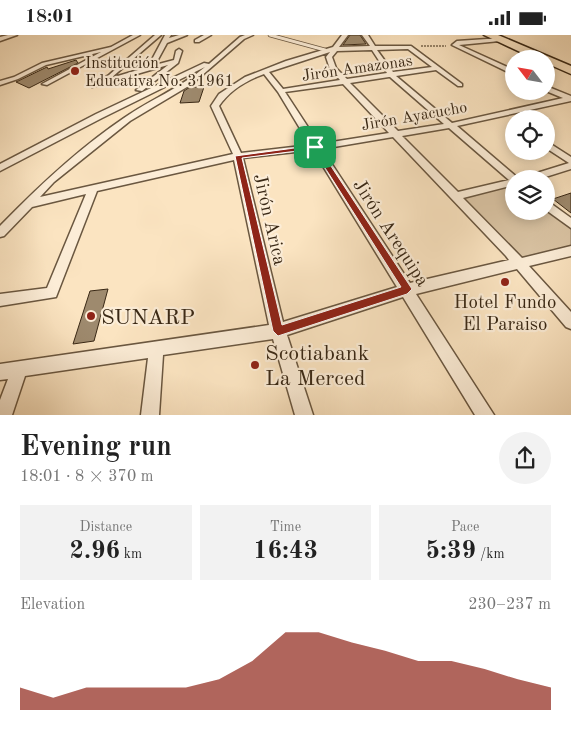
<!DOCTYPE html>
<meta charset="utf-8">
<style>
:root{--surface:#fff;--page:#f2f2f2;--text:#222;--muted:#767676;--accent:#8f2418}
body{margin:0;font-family:"Old Standard TT",serif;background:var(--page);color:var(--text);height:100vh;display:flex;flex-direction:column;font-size:19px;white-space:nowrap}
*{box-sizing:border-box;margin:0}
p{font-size:16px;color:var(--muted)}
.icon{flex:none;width:28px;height:28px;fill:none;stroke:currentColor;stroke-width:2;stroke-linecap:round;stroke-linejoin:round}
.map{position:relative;height:380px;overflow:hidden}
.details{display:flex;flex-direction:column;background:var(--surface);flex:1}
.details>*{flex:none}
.needle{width:32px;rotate:301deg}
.tools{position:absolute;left:505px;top:15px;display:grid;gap:10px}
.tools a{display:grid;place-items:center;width:50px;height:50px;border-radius:50%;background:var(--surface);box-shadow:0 2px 12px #0003;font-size:25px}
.pin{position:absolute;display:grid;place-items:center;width:42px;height:42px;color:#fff;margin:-21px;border-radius:10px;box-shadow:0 2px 8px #0006}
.round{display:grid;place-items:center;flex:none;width:52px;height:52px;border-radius:26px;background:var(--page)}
.overview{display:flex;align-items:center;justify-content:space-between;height:85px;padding:0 20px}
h1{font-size:28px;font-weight:600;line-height:38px}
.stats{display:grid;grid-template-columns:repeat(3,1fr);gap:8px;height:85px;padding:5px 20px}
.stats div{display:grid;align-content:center;border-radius:0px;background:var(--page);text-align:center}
.stats b{font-size:25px;font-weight:600}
.stats small{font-size:14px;font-weight:400}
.stats p{font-size:14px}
.chart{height:140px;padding:10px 20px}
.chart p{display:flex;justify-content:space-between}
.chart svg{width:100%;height:90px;margin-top:5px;fill:var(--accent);opacity:.7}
.status{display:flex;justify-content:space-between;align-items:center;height:35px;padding:0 25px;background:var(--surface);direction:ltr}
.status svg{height:14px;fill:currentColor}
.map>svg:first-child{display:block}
.green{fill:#dac4a4;stroke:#8a765c}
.building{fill:#9e8a6e;stroke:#392815}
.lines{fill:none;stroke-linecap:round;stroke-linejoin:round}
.lane-casing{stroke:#6a5740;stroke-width:4.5}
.street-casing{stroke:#6a5740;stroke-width:3}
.highway-casing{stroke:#392815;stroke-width:3}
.path{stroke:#392815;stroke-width:1;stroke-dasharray:2 1;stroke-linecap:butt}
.lane{stroke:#fcedd7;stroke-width:3}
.street{fill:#fcedd7;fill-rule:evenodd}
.highway{fill:#fbe4c1;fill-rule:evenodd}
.route{fill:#8f2418;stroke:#fff;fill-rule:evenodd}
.poi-dot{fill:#8f2418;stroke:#fcedd7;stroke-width:2}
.labels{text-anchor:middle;stroke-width:4.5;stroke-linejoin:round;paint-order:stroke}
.far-poi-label{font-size:16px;fill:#392815;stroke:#fcedd7;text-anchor:start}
.far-street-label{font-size:16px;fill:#392815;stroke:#fcedd7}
.street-label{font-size:19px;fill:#392815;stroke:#fcedd7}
.poi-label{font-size:19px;fill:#392815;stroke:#fcedd7}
.near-poi-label{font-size:22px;fill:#392815;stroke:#fcedd7;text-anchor:start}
</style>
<div class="status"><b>18:01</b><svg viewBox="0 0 49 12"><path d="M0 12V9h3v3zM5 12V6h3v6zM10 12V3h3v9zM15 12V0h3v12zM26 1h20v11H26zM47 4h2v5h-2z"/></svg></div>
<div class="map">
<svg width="571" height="380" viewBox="0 0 571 380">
<rect width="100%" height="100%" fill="#fbe4c1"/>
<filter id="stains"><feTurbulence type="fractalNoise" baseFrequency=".004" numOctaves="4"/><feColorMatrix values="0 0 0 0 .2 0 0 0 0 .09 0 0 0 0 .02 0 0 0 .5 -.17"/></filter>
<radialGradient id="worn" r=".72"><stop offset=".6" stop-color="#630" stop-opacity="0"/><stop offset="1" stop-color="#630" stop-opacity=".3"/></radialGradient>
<!-- green -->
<path class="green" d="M514 147V176H546V169L571 189V216L519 229 455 161Z"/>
<!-- building -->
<g class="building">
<path d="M350 0H360L366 9 343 10Z"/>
<path d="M76 25 78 28 29 53 16 47 47 32 48 34Z"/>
<path d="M190 52H204L199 67 180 68 184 56Z"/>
<path d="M571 158V178L553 164Z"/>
<path d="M108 254 94 306 73 309 90 256Z"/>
</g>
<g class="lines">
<!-- lane casing -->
<g class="lane-casing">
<path id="lane" d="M270 0 325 15"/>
</g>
<!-- street casing -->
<g class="street-casing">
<g id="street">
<path d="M8 0H17L0 6V2Z"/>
<path d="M133 0H140L47 50 42 49 101 17 46 30 18 44 0 50V46L14 42 42 28 111 12Z"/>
<path d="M155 0H161L111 43 148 32 165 0H171L169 3 179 0H187L167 8 155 30 174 25 176 16 179 14 182 16 178 28 142 56 136 55 168 30 92 52V50L99 47 100 45 109 40Z"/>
<path d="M204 0H211L199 7H195V5Z"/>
<path d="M245 0H253L244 4 192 49 130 86 54 147 40 162 233 119 211 71 219 59 245 42 286 26 333 12 342 0H348L339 12 370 11 362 0H368L375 11H411L462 49V51H458L436 35 396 41 452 88 563 63 546 56V51L571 61V66L457 91 519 144H514V150L463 163 522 223 571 211V221L529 231 571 277V294L566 292 517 234 416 259 494 380H475L403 262 287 300 313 380H295L273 304 163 320 159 380H141L148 323 25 341 12 380H0V365L8 344 0 345V329L269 290 234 125 97 156 56 262 0 271V259L47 253 86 159 32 172 4 201 0 202V191C38 152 78 114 124 83 151 64 179 54 205 32L102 83 0 136V129L96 79 204 28 209 29 240 2ZM408 14 432 32 393 37 377 15ZM372 15 387 38 347 44 336 33 332 22 337 16ZM330 17 326 22 330 34 340 45 283 54 269 37ZM264 39 278 57 310 110 241 118 219 71C229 56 247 45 264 39ZM389 42H390L444 89 398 96 350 48ZM343 49 389 98 319 109 285 57ZM449 93 509 145 458 157 402 101ZM393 102 506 221 509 225 410 248 322 114ZM313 115 397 252 283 287 243 123Z"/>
<path d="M502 3 500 6 459 10 514 35V40L452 10 457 6Z"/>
<path d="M546 106 571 122V134L539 144H522L524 142 569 128 546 113Z"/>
<path d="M546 165 571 183V193L546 175Z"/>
</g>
</g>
<!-- highway casing -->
<g class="highway-casing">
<path id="highway" d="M484 0H498L571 31V39L546 28V24H535Z"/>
</g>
<!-- path -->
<path class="path" d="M421 11H446"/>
<!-- lane -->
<use href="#lane" class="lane"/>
<!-- street -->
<use href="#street" class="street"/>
<!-- highway -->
<use href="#highway" class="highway"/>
</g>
<!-- route -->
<path class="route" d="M317 110 412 254 407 259 278 301 273 296 235 121ZM313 114 401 252 282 290 242 123Z"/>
<!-- markers -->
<g class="poi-dot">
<circle cx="75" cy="36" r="5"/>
<circle cx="505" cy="247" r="5"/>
<circle cx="91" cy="281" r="5"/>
<circle cx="255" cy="330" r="5"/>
</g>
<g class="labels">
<!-- far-poi labels -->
<g class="far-poi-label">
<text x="85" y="33">Institución<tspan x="85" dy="18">Educativa No. 31961</tspan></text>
</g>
<!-- far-street labels -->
<g class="far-street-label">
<text transform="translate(357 32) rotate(-8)" y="6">Jirón Amazonas</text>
<text transform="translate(414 80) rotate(-10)" y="6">Jirón Ayacucho</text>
</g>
<!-- street labels -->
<g class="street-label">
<text transform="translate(271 184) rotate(77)" y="7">Jirón Arica</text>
<text transform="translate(392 197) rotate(57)" y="7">Jirón Arequipa</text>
</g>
<!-- poi labels -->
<g class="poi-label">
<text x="505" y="273">Hotel Fundo<tspan x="505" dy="22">El Paraiso</tspan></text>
</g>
<!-- near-poi labels -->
<g class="near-poi-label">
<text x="101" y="289">SUNARP</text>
<text x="265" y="325">Scotiabank<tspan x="265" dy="25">La Merced</tspan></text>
</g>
</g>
<rect width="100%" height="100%" filter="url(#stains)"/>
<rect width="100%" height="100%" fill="url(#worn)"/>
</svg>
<div class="tools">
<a><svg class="needle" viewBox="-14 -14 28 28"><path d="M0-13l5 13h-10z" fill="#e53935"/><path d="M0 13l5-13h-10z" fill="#767676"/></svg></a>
<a><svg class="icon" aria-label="locate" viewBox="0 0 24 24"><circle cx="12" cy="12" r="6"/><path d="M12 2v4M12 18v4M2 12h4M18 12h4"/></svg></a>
<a><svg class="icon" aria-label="layers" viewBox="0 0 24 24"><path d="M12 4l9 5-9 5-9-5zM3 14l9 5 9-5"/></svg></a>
</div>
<div class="pin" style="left:315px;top:112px;background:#1e9e55"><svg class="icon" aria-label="arrive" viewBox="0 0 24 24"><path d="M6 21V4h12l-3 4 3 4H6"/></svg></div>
</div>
<section class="details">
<div class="overview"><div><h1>Evening run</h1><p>18:01 · 8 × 370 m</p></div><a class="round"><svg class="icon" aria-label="share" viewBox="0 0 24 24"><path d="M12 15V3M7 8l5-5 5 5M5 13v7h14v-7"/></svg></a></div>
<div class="stats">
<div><p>Distance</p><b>2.96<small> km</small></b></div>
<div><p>Time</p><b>16:43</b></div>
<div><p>Pace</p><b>5:39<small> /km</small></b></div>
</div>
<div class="chart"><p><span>Elevation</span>230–237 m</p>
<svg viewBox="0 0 160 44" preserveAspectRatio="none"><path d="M0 44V33L10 38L20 33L30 33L40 33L50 33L60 29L70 20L80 6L90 6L100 11L110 15L120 20L130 20L140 24L150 29L160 33V44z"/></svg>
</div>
</section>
